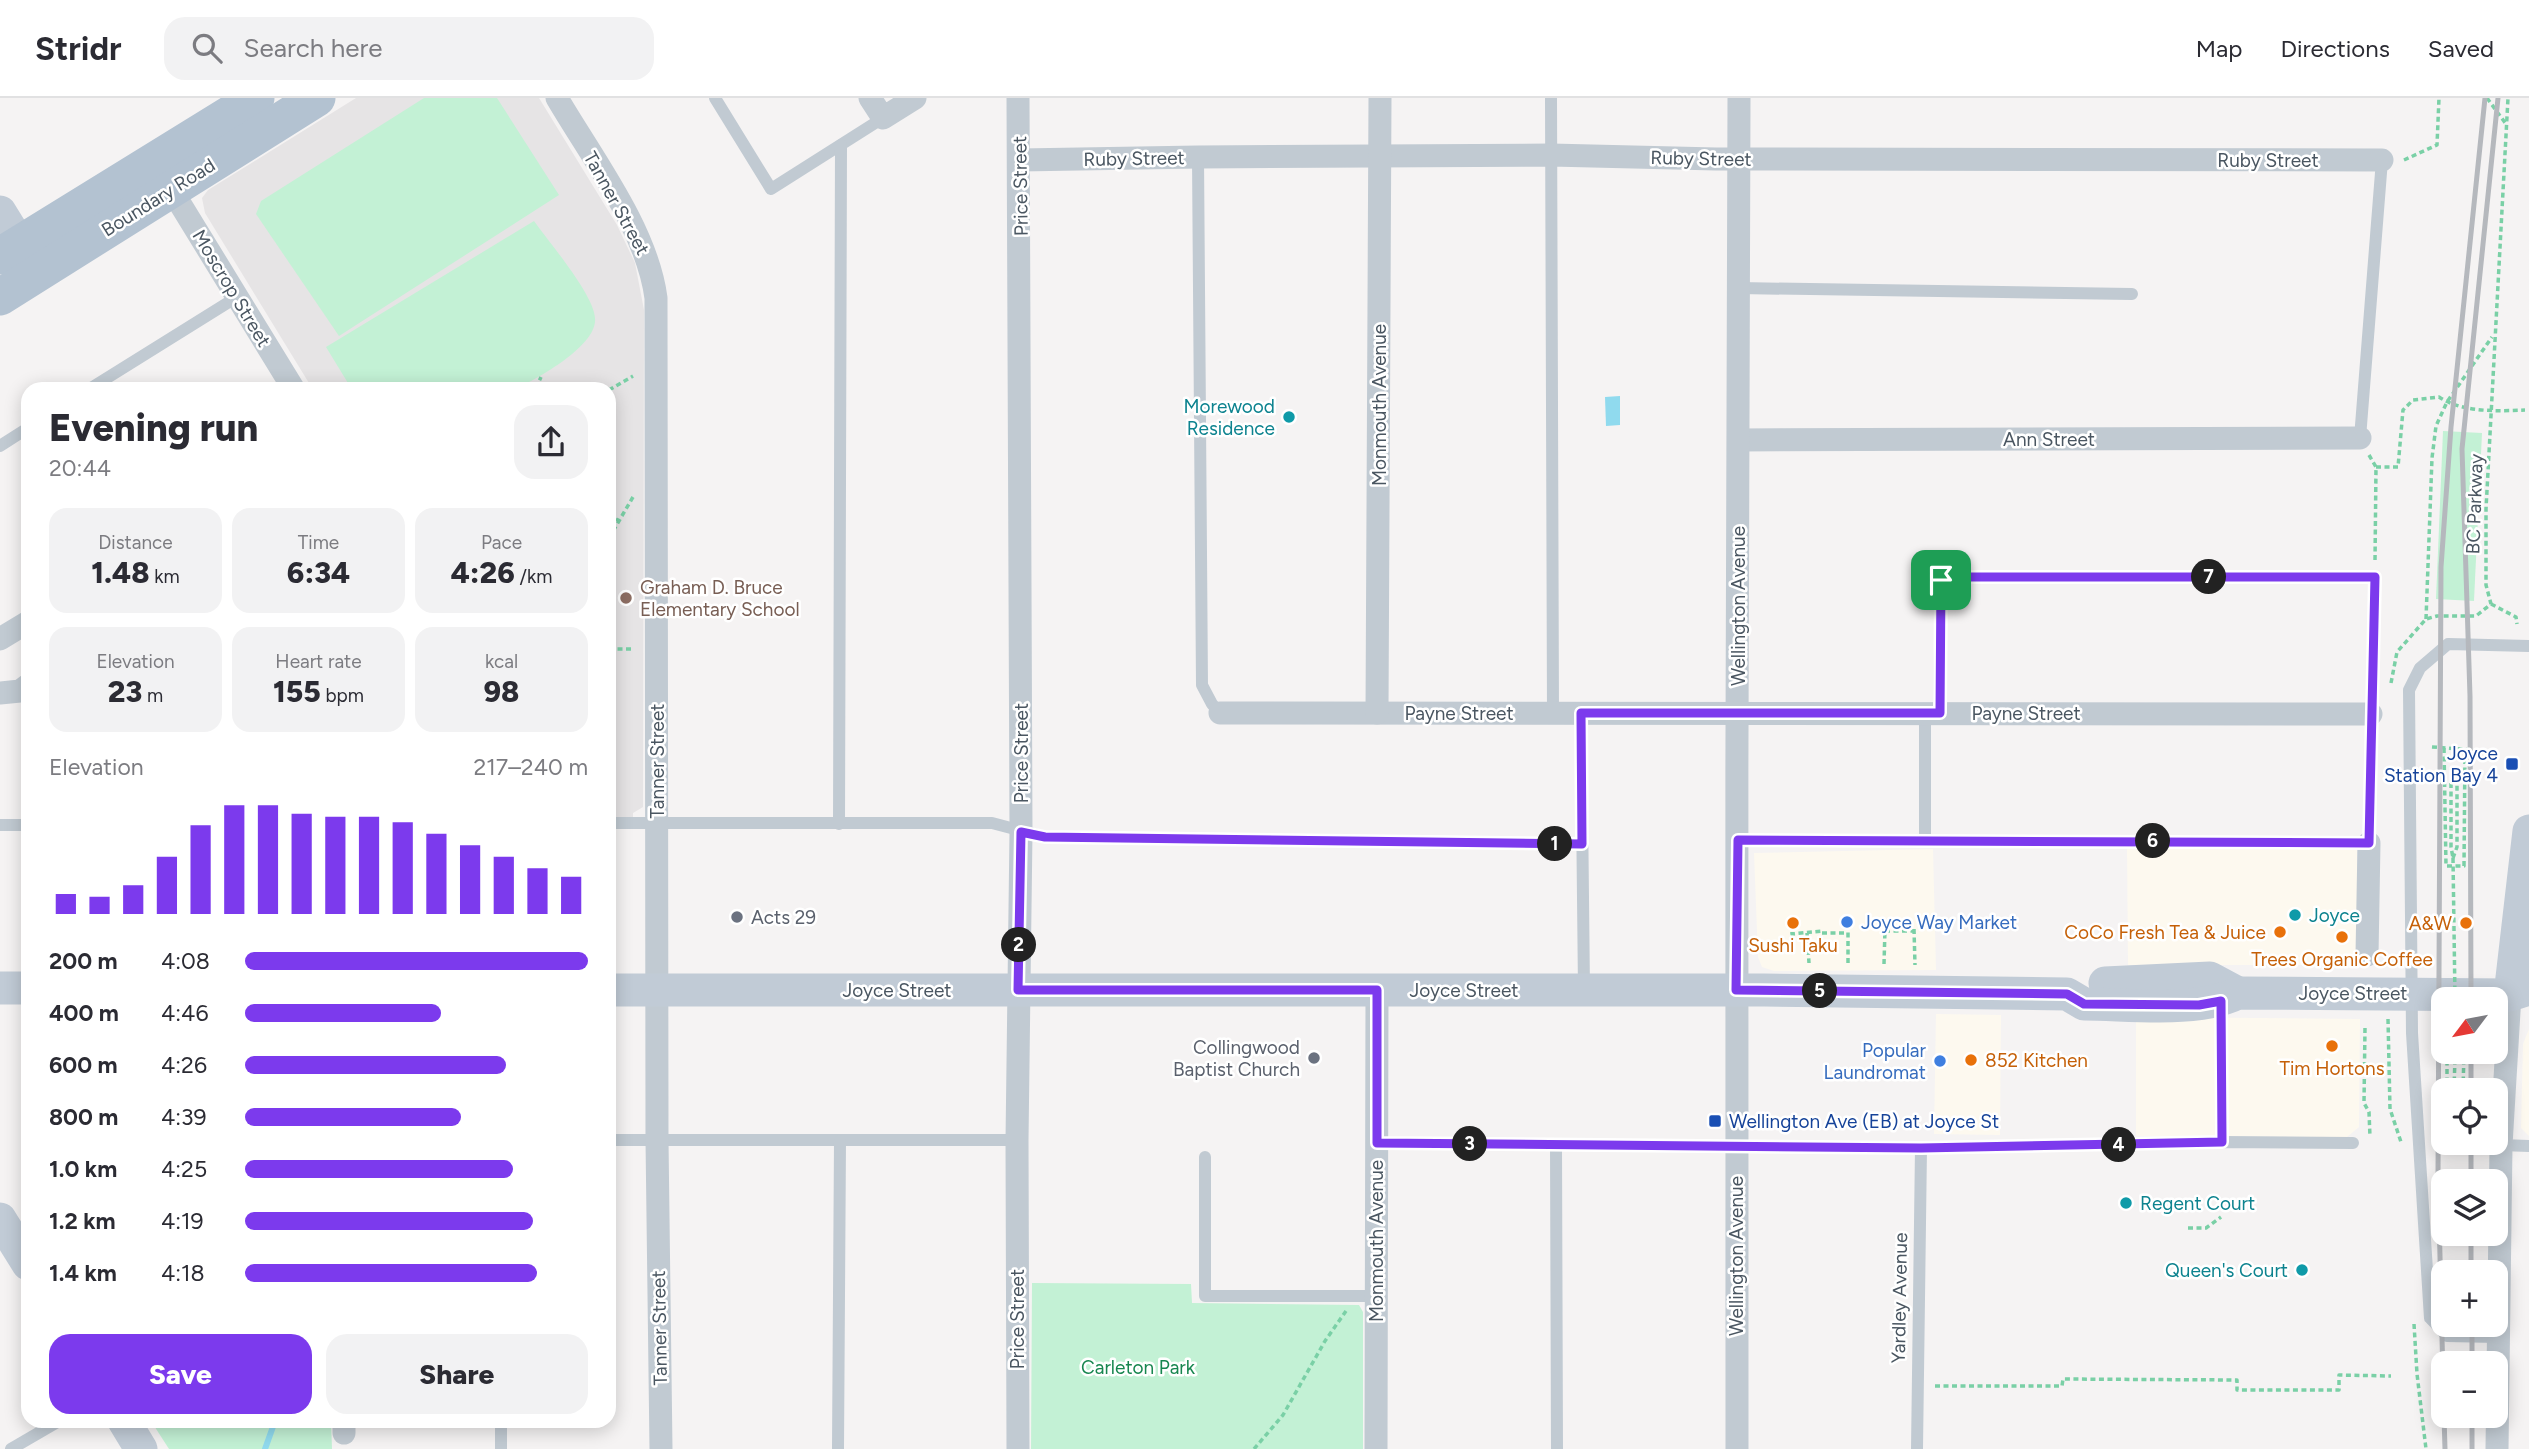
<!DOCTYPE html>
<meta charset="utf-8">
<style>
:root{--surface:#fff;--page:#f2f2f3;--text:#2b2b33;--muted:#7c7c81;--line:#e1e1e2;--accent:#7c3aed}
body{margin:0;font-family:Figtree,sans-serif;background:var(--page);color:var(--text);height:100vh;display:flex;flex-direction:column;font-size:26px;white-space:nowrap}
*{box-sizing:border-box;margin:0}
p{font-size:23px;color:var(--muted)}
.icon{flex:none;width:38px;height:38px;fill:none;stroke:currentColor;stroke-width:2;stroke-linecap:round;stroke-linejoin:round}
.map{position:relative;flex:1;overflow:hidden}
.sheet{position:absolute;left:21px;top:284px;width:595px;height:1046px;display:flex;flex-direction:column;background:var(--surface);border-radius:21px;box-shadow:0 4px 18px #0003}
.sheet>*{flex:none}
.needle{width:46px;rotate:238deg}
.buttons{position:absolute;left:2431px;top:889px;display:grid;gap:14px}
.buttons a{display:grid;place-items:center;width:77px;height:77px;border-radius:14px;background:var(--surface);box-shadow:0 4px 18px #0003;font-size:35px}
.pin{position:absolute;display:grid;place-items:center;width:60px;height:60px;color:#fff;margin:-30px;border-radius:14px;box-shadow:0 4px 10px #0006}
.km{position:absolute;width:35px;height:35px;margin:-18px;border-radius:50%;background:#222;color:#fff;font-size:19px;line-height:35px;text-align:center}
.round{display:grid;place-items:center;flex:none;width:74px;height:74px;border-radius:21px;background:var(--page)}
.head{display:flex;align-items:center;justify-content:space-between;height:119px;padding:0 28px}
h1{font-size:38px;font-weight:800;line-height:52px}
.stats{display:grid;grid-template-columns:repeat(3,1fr);gap:10px;height:119px;padding:7px 28px}
.stats div{display:grid;align-content:center;border-radius:18px;background:var(--page);text-align:center}
.stats b{font-size:30px;font-weight:800}
.stats small{font-size:19px;font-weight:400}
.stats p{font-size:19px}
.chart{height:196px;padding:14px 28px}
.chart p{display:flex;justify-content:space-between}
.chart svg{width:100%;height:126px;margin-top:7px;stroke:var(--accent);stroke-width:6}
.cta{display:flex;gap:14px;margin-top:auto;padding:14px 28px}
.cta a{flex:1;height:80px;border-radius:21px;background:var(--accent);color:#fff;font-size:28px;font-weight:800;line-height:80px;text-align:center}
.cta a+a{background:var(--page);color:var(--text)}
ul{padding:0 28px;list-style:none;font-size:23px}
li{display:grid;grid-template-columns:112px 84px 1fr;align-items:center;height:52px}
li i{height:18px;border-radius:9px;background:var(--accent)}
header{display:flex;align-items:center;gap:42px;box-sizing:border-box;height:98px;padding:0 35px;background:var(--surface);border-bottom:2px solid var(--line)}
header strong{font-size:33px}
nav{display:flex;gap:38px;margin-inline-start:auto;font-size:24px}
.search{width:490px;height:63px;background:var(--page);display:flex;align-items:center;gap:18px;box-sizing:border-box;padding:0 24px;border-radius:21px;color:var(--muted);font-size:26px}
.map>svg:first-child{display:block}
.commercial{fill:#fdf9ef}
.education{fill:#e6e4e5}
.green{fill:#c3f1d5}
.water{fill:#90daee}
.lines{fill:none;stroke-linecap:round;stroke-linejoin:round}
.stream{stroke:#90daee;stroke-width:6}
.path{stroke:#7ad0a6;stroke-width:3.5;stroke-dasharray:5 3.5;stroke-linecap:butt}
.lane{stroke:#c1cad2;stroke-width:12}
.street{stroke:#c1cad2;stroke-width:23}
.secondary{stroke:#c1cbd6;stroke-width:33}
.primary{stroke:#b3c2d1;stroke-width:37}
.rail{stroke:#b5b8bd;stroke-width:5}
.path-bridge{stroke:#7ad0a6;stroke-width:3.5;stroke-dasharray:5 3.5;stroke-linecap:butt}
.route-casing{stroke:#fff;stroke-width:14}
.route{stroke:#7c3aed;stroke-width:9}
.culture-dot{fill:#0f9aa8;stroke:#fff;stroke-width:2.5}
.education-dot{fill:#8d6e63;stroke:#fff;stroke-width:2.5}
.transit-dot{fill:#1a4fb4;stroke:#fff;stroke-width:2.5}
.worship-dot{fill:#6b7280;stroke:#fff;stroke-width:2.5}
.shop-dot{fill:#3f7fe0;stroke:#fff;stroke-width:2.5}
.food-dot{fill:#e8710a;stroke:#fff;stroke-width:2.5}
.labels{text-anchor:middle;stroke-width:5;stroke-linejoin:round;paint-order:stroke}
.street-label{font-size:19px;fill:#4a5661;stroke:#fff}
.culture-label{font-size:19px;fill:#0d838f;stroke:#fff;text-anchor:end}
.education-label{font-size:19px;fill:#785e54;stroke:#fff;text-anchor:start}
.transit-label{font-size:19px;fill:#164399;stroke:#fff;text-anchor:end}
.worship-label{font-size:19px;fill:#5b616d;stroke:#fff;text-anchor:start}
.shop-label{font-size:19px;fill:#366cbe;stroke:#fff;text-anchor:start}
.food-label{font-size:19px;fill:#c56008;stroke:#fff}
.park-label{font-size:19px;fill:#17864f;stroke:#fff}
</style>
<header>
<strong>Stridr</strong>
<div class="search"><svg class="icon" aria-label="search" viewBox="0 0 24 24"><circle cx="10" cy="10" r="6"/><path d="M15 15l6 6"/></svg>Search here</div>
<nav><a>Map</a><a>Directions</a><a>Saved</a></nav>
</header>
<div class="map">
<svg width="2529" height="1351" viewBox="0 0 2529 1351">
<rect width="100%" height="100%" fill="#f5f3f3"/>
<!-- commercial -->
<g class="commercial">
<path d="M2127 750 2357 751V867H2128Z"/>
<path d="M1933 751 1936 872 1774 873 1762 869 1758 859 1754 755Z"/>
<path d="M1936 916 2001 917 2000 1037 1934 1036Z"/>
<path d="M2136 919 2360 921 2359 1029 2347 1039 2136 1038Z"/>
<path d="M2529 931V1038L2521 1030 2523 946Z"/>
</g>
<!-- education -->
<path class="education" d="M356 0H539L617 127 635 165 644 212 643 709 633 715V725H609V290H312L205 115 202 100 208 92Z"/>
<!-- green -->
<g class="green">
<path d="M424 0H497L559 97 339 238 256 116 261 103Z"/>
<path d="M534 123C549 144 594 197 595 220 598 247 540 279 518 290H351L326 249Z"/>
<path d="M2443 333 2482 335 2474 503 2436 501Z"/>
<path d="M1032 1185 1191 1186 1192 1205 1359 1207 1363 1214V1351H1031Z"/>
<path d="M151 1323H331L332 1351H169Z"/>
</g>
<!-- water -->
<path class="water" d="M1620 298V327L1606 328 1605 299Z"/>
<g class="lines">
<!-- stream -->
<path class="stream" d="M265 1351 275 1323"/>
<!-- path -->
<g class="path">
<path d="M2487 0 2506 26"/>
<path d="M2404 62 2437 47 2439 0"/>
<path d="M536 290 541 279"/>
<path d="M609 292 633 278"/>
<path d="M2369 357 2376 369 2375 464"/>
<path d="M2376 369H2398L2403 312 2413 302 2439 299C2463 315 2497 313 2525 312"/>
<path d="M609 416 619 423"/>
<path d="M609 440 633 399"/>
<path d="M2491 506 2516 519 2517 526"/>
<path d="M2426 521 2432 360 2436 328 2447 304 2492 239"/>
<path d="M609 551H633"/>
<path d="M2391 585 2397 554 2426 521 2437 518H2476L2491 506 2486 487V411L2508 0"/>
<path d="M2432 649 2474 652"/>
<path d="M2444 650 2446 768H2464L2465 651"/>
<path d="M2451 685V749L2453 760"/>
<path d="M2453 760 2457 749V685"/>
<path d="M1914 831 1915 867"/>
<path d="M1885 833H1914"/>
<path d="M1792 834V836L1822 833"/>
<path d="M1807 835 1809 865"/>
<path d="M1822 835H1847"/>
<path d="M1848 865V834"/>
<path d="M1884 866 1885 831"/>
<path d="M2388 921 2390 1011 2401 1044"/>
<path d="M2365 930 2364 1005 2369 1014 2370 1039"/>
<path d="M2447 954V992"/>
<path d="M2454 992 2455 959 2459 954"/>
<path d="M2463 992 2464 954"/>
<path d="M2188 1130H2206L2221 1119"/>
<path d="M2414 1226 2417 1276 2426 1351"/>
<path d="M1935 1288H2062L2063 1281 2237 1282V1292H2339V1277L2391 1278"/>
<path d="M1254 1351 1283 1317 1325 1243 1346 1213"/>
</g>
<!-- lane -->
<g class="lane">
<path d="M715 0 771 91 883 20"/>
<path d="M1551 0 1553 615"/>
<path d="M1198 59 1202 587 1212 606 1220 615"/>
<path d="M1739 190 2132 196"/>
<path d="M91 290 237 199"/>
<path d="M2360 340 2382 62"/>
<path d="M0 348 28 330"/>
<path d="M1581 615 1584 892"/>
<path d="M609 725H992L1045 739 1582 746"/>
<path d="M839 726 841 47"/>
<path d="M0 727H28"/>
<path d="M1738 742 2369 745 2375 479H1945L1941 483 1939 615"/>
<path d="M1925 742V615"/>
<path d="M2221 903 2222 1044"/>
<path d="M609 1042H1017"/>
<path d="M1377 1045 1921 1050 2222 1044 2353 1045"/>
<path d="M1556 1047 1557 1351"/>
<path d="M2501 1047 2529 1048"/>
<path d="M1205 1059V1198H1376"/>
<path d="M2497 1239 2447 1238 2430 1220 2412 935 2409 592 2420 570 2448 546 2529 548"/>
<path d="M11 1351 59 1323"/>
<path d="M501 1351V1323"/>
<path d="M838 1351 840 1043"/>
<path d="M1917 1351 1921 1050"/>
</g>
<!-- street -->
<g class="street">
<path d="M557 0C592 60 647 131 656 200L657 1042 661 1351"/>
<path d="M870 0 883 20 915 0"/>
<path d="M1020 62 1198 59 1551 57 1716 61 2382 62"/>
<path d="M171 91 293 290"/>
<path d="M1739 342 2360 340"/>
<path d="M0 541 28 524"/>
<path d="M0 595 20 593 28 587"/>
<path d="M1220 615 2371 616"/>
<path d="M1377 615 1380 0"/>
<path d="M2367 857 2369 745"/>
<path d="M344 1335V1323"/>
<path d="M1018 1351 1017 1042 1021 734 1018 0"/>
<path d="M1376 1351 1377 893"/>
<path d="M1737 1351C1734 901 1739 450 1739 0"/>
<path d="M2497 1351 2501 1047 2510 897"/>
</g>
<!-- secondary -->
<g class="secondary">
<path d="M0 114 34 169"/>
<path d="M2105 885 2210 880 2238 895"/>
<path d="M0 890H28"/>
<path d="M609 892H1764L2067 896 2084 906C2129 906 2198 915 2238 895L2510 897 2529 891"/>
<path d="M2510 897 2529 733"/>
<path d="M0 1121 28 1166"/>
<path d="M124 1323 141 1351"/>
</g>
<!-- primary -->
<g class="primary">
<path d="M0 158 256 0"/>
<path d="M0 199 317 0"/>
</g>
<!-- rail -->
<g class="rail">
<path d="M2471 901 2470 598 2462 351 2498 0"/>
<path d="M2471 954V992"/>
<path d="M2471 1045V1083"/>
<path d="M2471 1136V1174"/>
<path d="M2472 1227V1265"/>
<path d="M2443 1280 2438 1077 2441 469 2451 329 2485 0"/>
<path d="M2444 1318 2445 1351"/>
<path d="M2472 1351V1318"/>
</g>
<!-- path-bridge -->
<g class="path-bridge">
<path d="M2453 760 2455 901"/>
<path d="M2452 954 2455 959"/>
</g>
</g>
<g class="lines">
<!-- route casing -->
<g class="route-casing">
<path id="route" d="M1945 479H2375L2369 745 1738 742 1736 892 2067 896 2084 906 2199 907 2221 903 2222 1044 1921 1050 1377 1045V892H1018L1021 734 1045 739 1582 746 1581 615H1940L1941 482Z"/>
</g>
<!-- route -->
<use href="#route" class="route"/>
</g>
<!-- markers -->
<g class="culture-dot">
<circle cx="1289" cy="319" r="7"/>
<circle cx="2295" cy="817" r="7"/>
<circle cx="2126" cy="1105" r="7"/>
<circle cx="2302" cy="1172" r="7"/>
</g>
<circle class="education-dot" cx="626" cy="500" r="7"/>
<g class="transit-dot">
<rect x="2505" y="659" width="14" height="14" rx="3.5"/>
<rect x="1708" y="1016" width="14" height="14" rx="3.5"/>
</g>
<g class="worship-dot">
<circle cx="737" cy="819" r="7"/>
<circle cx="1314" cy="960" r="7"/>
</g>
<g class="shop-dot">
<circle cx="1847" cy="824" r="7"/>
<circle cx="1940" cy="963" r="7"/>
</g>
<g class="food-dot">
<circle cx="1793" cy="825" r="7"/>
<circle cx="2466" cy="825" r="7"/>
<circle cx="2280" cy="834" r="7"/>
<circle cx="2342" cy="839" r="7"/>
<circle cx="2332" cy="948" r="7"/>
<circle cx="1971" cy="962" r="7"/>
</g>
<g class="labels">
<!-- street labels -->
<g class="street-label">
<text transform="translate(1134 60) rotate(-1)" y="7">Ruby Street</text>
<text transform="translate(1701 60) rotate(1)" y="7">Ruby Street</text>
<text x="2268" y="69">Ruby Street</text>
<text transform="translate(1020 88) rotate(-91)" y="7">Price Street</text>
<text transform="translate(158 99) rotate(-32)" y="7">Boundary Road</text>
<text transform="translate(617 105) rotate(61)" y="7">Tanner Street</text>
<text transform="translate(232 190) rotate(59)" y="7">Moscrop Street</text>
<text transform="translate(1379 307) rotate(-90)" y="7">Monmouth Avenue</text>
<text x="2049" y="348">Ann Street</text>
<text transform="translate(2474 406) rotate(-88)" y="7">BC Parkway</text>
<text transform="translate(1738 508) rotate(-90)" y="7">Wellington Avenue</text>
<text x="1459" y="622">Payne Street</text>
<text x="2026" y="622">Payne Street</text>
<text transform="translate(1021 655) rotate(-90)" y="7">Price Street</text>
<text transform="translate(657 663) rotate(-90)" y="7">Tanner Street</text>
<text x="897" y="899">Joyce Street</text>
<text x="1464" y="899">Joyce Street</text>
<text x="2353" y="902">Joyce Street</text>
<text transform="translate(1376 1143) rotate(-90)" y="7">Monmouth Avenue</text>
<text transform="translate(1736 1158) rotate(-90)" y="7">Wellington Avenue</text>
<text transform="translate(1899 1200) rotate(-89)" y="7">Yardley Avenue</text>
<text transform="translate(1017 1221) rotate(-90)" y="7">Price Street</text>
<text transform="translate(659 1230) rotate(-91)" y="7">Tanner Street</text>
</g>
<!-- culture labels -->
<g class="culture-label">
<text x="1275" y="315">Morewood<tspan x="1275" dy="22">Residence</tspan></text>
<text x="2309" y="824" text-anchor="start">Joyce</text>
<text x="2140" y="1112" text-anchor="start">Regent Court</text>
<text x="2288" y="1179">Queen's Court</text>
</g>
<!-- education labels -->
<g class="education-label">
<text x="640" y="496">Graham D. Bruce<tspan x="640" dy="22">Elementary School</tspan></text>
</g>
<!-- transit labels -->
<g class="transit-label">
<text x="2498" y="662">Joyce<tspan x="2498" dy="22">Station Bay 4</tspan></text>
<text x="1729" y="1030" text-anchor="start">Wellington Ave (EB) at Joyce St</text>
</g>
<!-- worship labels -->
<g class="worship-label">
<text x="751" y="826">Acts 29</text>
<text x="1300" y="956" text-anchor="end">Collingwood<tspan x="1300" dy="22">Baptist Church</tspan></text>
</g>
<!-- shop labels -->
<g class="shop-label">
<text x="1861" y="831">Joyce Way Market</text>
<text x="1926" y="959" text-anchor="end">Popular<tspan x="1926" dy="22">Laundromat</tspan></text>
</g>
<!-- food labels -->
<g class="food-label">
<text x="2452" y="832" text-anchor="end">A&amp;W</text>
<text x="2266" y="841" text-anchor="end">CoCo Fresh Tea &amp; Juice</text>
<text x="1793" y="854">Sushi Taku</text>
<text x="2342" y="868">Trees Organic Coffee</text>
<text x="1985" y="969" text-anchor="start">852 Kitchen</text>
<text x="2332" y="977">Tim Hortons</text>
</g>
<!-- park labels -->
<g class="park-label">
<text x="1138" y="1276">Carleton Park</text>
</g>
</g>
</svg>
<div class="buttons">
<a><svg class="needle" viewBox="-14 -14 28 28"><path d="M0-13l5 13h-10z" fill="#e53935"/><path d="M0 13l5-13h-10z" fill="#7c7c81"/></svg></a>
<a><svg class="icon" aria-label="locate" viewBox="0 0 24 24"><circle cx="12" cy="12" r="6"/><path d="M12 2v4M12 18v4M2 12h4M18 12h4"/></svg></a>
<a><svg class="icon" aria-label="layers" viewBox="0 0 24 24"><path d="M12 4l9 5-9 5-9-5zM3 14l9 5 9-5"/></svg></a>
<a>+</a>
<a>−</a>
</div>
<div class="pin" style="left:1941px;top:482px;background:#1e9e55"><svg class="icon" aria-label="arrive" viewBox="0 0 24 24"><path d="M6 21V4h12l-3 4 3 4H6"/></svg></div>
<b class="km" style="left:1555px;top:746px">1</b>
<b class="km" style="left:1019px;top:847px">2</b>
<b class="km" style="left:1470px;top:1046px">3</b>
<b class="km" style="left:2119px;top:1047px">4</b>
<b class="km" style="left:1820px;top:893px">5</b>
<b class="km" style="left:2153px;top:743px">6</b>
<b class="km" style="left:2209px;top:479px">7</b>
<section class="sheet">
<div class="head"><div><h1>Evening run</h1><p>20:44</p></div><a class="round"><svg class="icon" aria-label="share" viewBox="0 0 24 24"><path d="M12 15V3M7 8l5-5 5 5M5 13v7h14v-7"/></svg></a></div>
<div class="stats">
<div><p>Distance</p><b>1.48<small> km</small></b></div>
<div><p>Time</p><b>6:34</b></div>
<div><p>Pace</p><b>4:26<small> /km</small></b></div>
</div>
<div class="stats">
<div><p>Elevation</p><b>23<small> m</small></b></div>
<div><p>Heart rate</p><b>155<small> bpm</small></b></div>
<div><p>kcal</p><b>98</b></div>
</div>
<div class="chart"><p><span>Elevation</span>217–240 m</p>
<svg viewBox="0 0 160 44" preserveAspectRatio="none"><path d="M5 44V37M15 44V38M25 44V34M35 44V24M45 44V13M55 44V6M65 44V6M75 44V9M85 44V10M95 44V10M105 44V12M115 44V16M125 44V20M135 44V24M145 44V28M155 44V31"/></svg>
</div>
<ul>
<li><b>200 m</b>4:08<i style="width:100%"></i></li>
<li><b>400 m</b>4:46<i style="width:57%"></i></li>
<li><b>600 m</b>4:26<i style="width:76%"></i></li>
<li><b>800 m</b>4:39<i style="width:63%"></i></li>
<li><b>1.0 km</b>4:25<i style="width:78%"></i></li>
<li><b>1.2 km</b>4:19<i style="width:84%"></i></li>
<li><b>1.4 km</b>4:18<i style="width:85%"></i></li>
</ul>
<div class="cta"><a>Save</a><a>Share</a></div>
</section>
</div>
